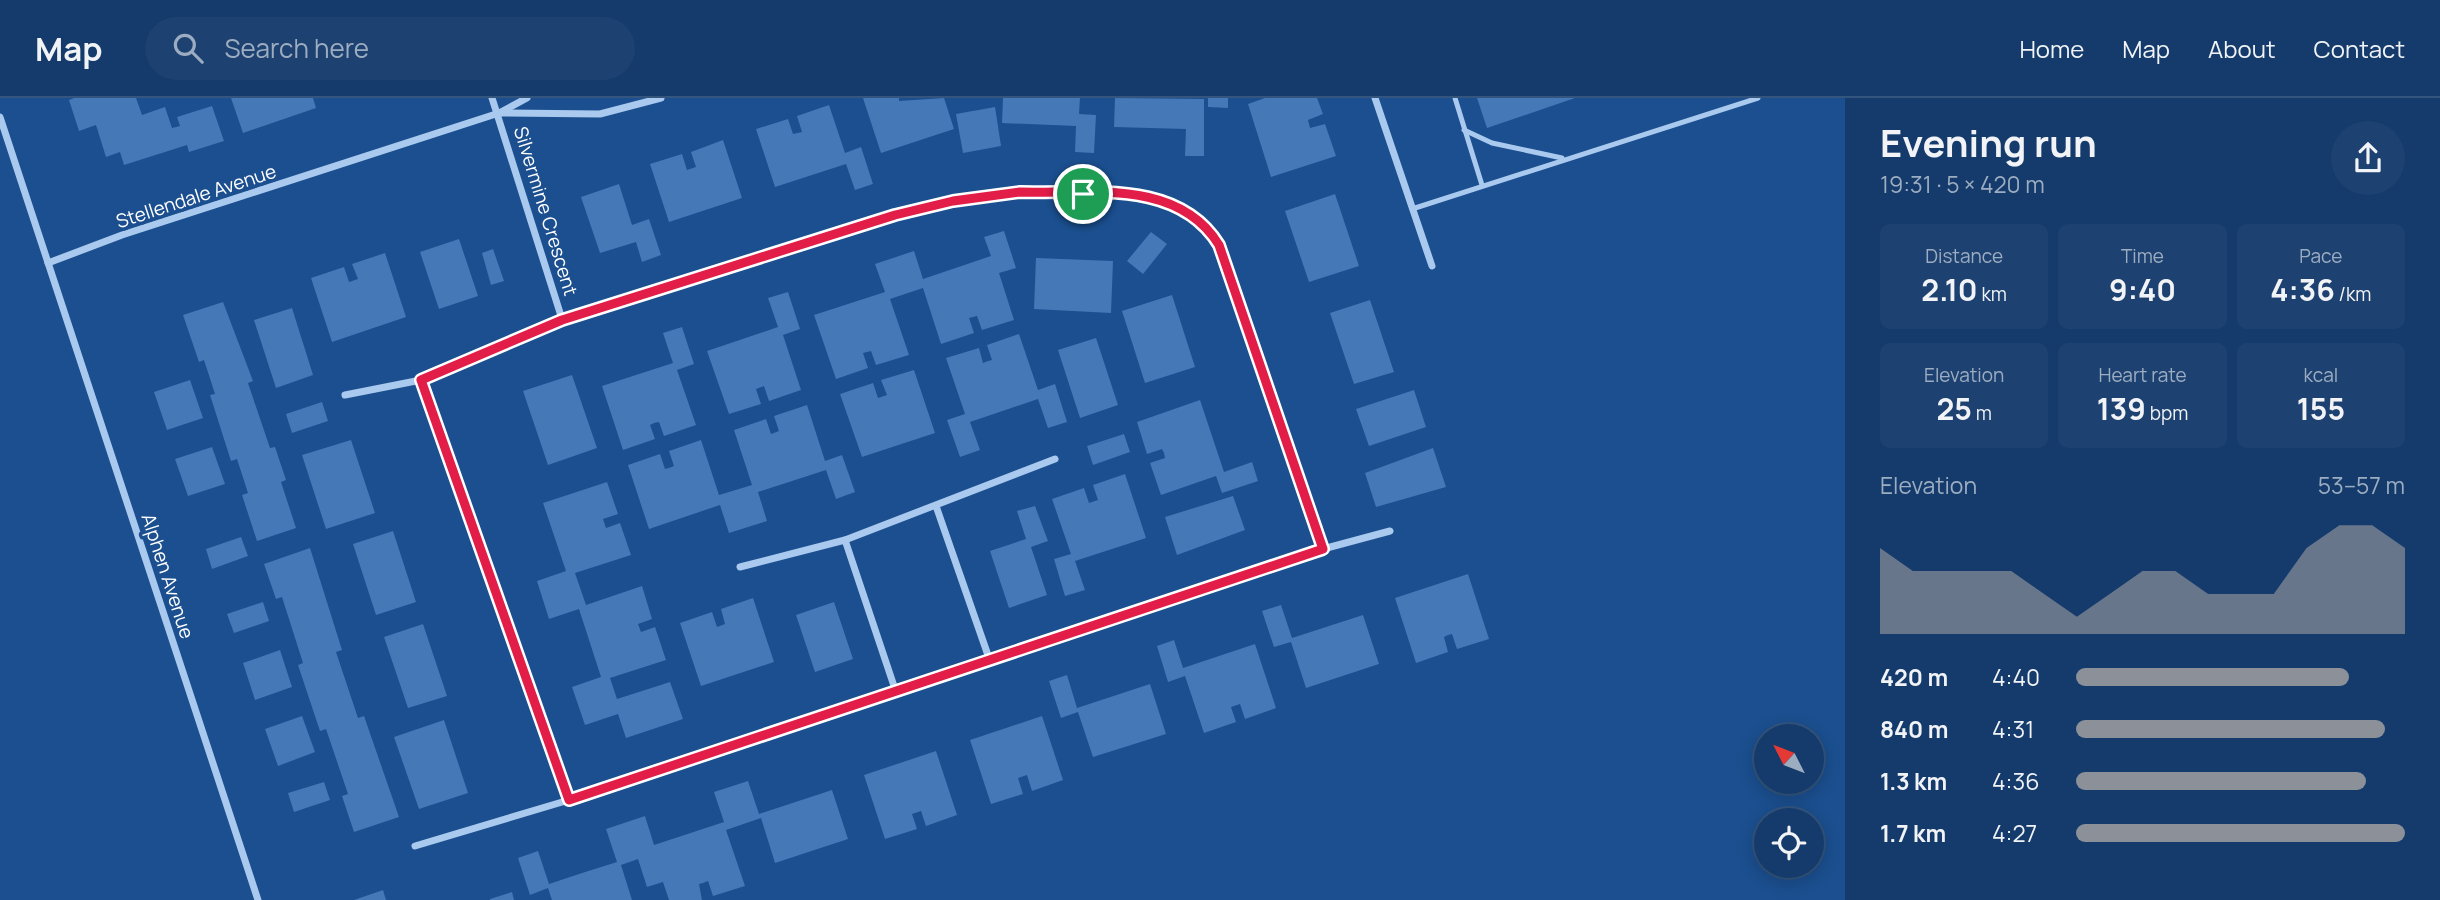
<!DOCTYPE html>
<meta charset="utf-8">
<style>
:root{--surface:#143b6b;--page:#1d4271;--text:#f1f3f6;--muted:#9dadc1;--line:#33557e;--accent:#8c9099}
body{margin:0;font-family:Manrope,sans-serif;background:var(--page);color:var(--text);height:100vh;display:flex;flex-direction:column;font-size:26px;white-space:nowrap}
*{box-sizing:border-box;margin:0}
p{font-size:23px;color:var(--muted)}
.icon{flex:none;width:38px;height:38px;fill:none;stroke:currentColor;stroke-width:2;stroke-linecap:round;stroke-linejoin:round}
.map{position:relative;flex:1;overflow:hidden}
.drawer{display:flex;flex-direction:column;background:var(--surface);width:595px}
.drawer>*{flex:none}
.needle{width:46px;rotate:312deg}
.buttons{position:absolute;left:1754px;top:626px;display:grid;gap:14px}
.buttons a{display:grid;place-items:center;width:70px;height:70px;border-radius:50%;background:var(--surface);box-shadow:0 4px 18px #0003,0 0 0 2px var(--line);font-size:35px}
.pin{position:absolute;display:grid;place-items:center;width:60px;height:60px;color:#fff;margin:-30px;border:4px solid #fff;border-radius:50%;box-shadow:0 2px 7px #0007}
.round{display:grid;place-items:center;flex:none;width:74px;height:74px;border-radius:37px;background:var(--page)}
.overview{display:flex;align-items:center;justify-content:space-between;height:119px;padding:0 35px}
h1{font-size:38px;font-weight:700;line-height:52px}
.metrics{display:grid;grid-template-columns:repeat(3,1fr);gap:10px;height:119px;padding:7px 35px}
.metrics div{display:grid;align-content:center;border-radius:10px;background:var(--page);text-align:center}
.metrics b{font-size:30px;font-weight:700}
.metrics small{font-size:19px;font-weight:400}
.metrics p{font-size:19px}
.chart{height:196px;padding:14px 35px}
.chart p{display:flex;justify-content:space-between}
.chart svg{width:100%;height:126px;margin-top:7px;fill:var(--accent);opacity:.7}
ul{padding:0 35px;list-style:none;font-size:23px}
li{display:grid;grid-template-columns:112px 84px 1fr;align-items:center;height:52px}
li i{height:18px;border-radius:9px;background:var(--accent)}
header{display:flex;align-items:center;gap:42px;box-sizing:border-box;height:98px;padding:0 35px;background:var(--surface);border-bottom:2px solid var(--line)}
header strong{font-size:33px}
nav{display:flex;gap:38px;margin-inline-start:auto;font-size:24px}
.search{width:490px;height:63px;background:var(--page);display:flex;align-items:center;gap:18px;box-sizing:border-box;padding:0 24px;border-radius:38px;color:var(--muted);font-size:26px}
main{display:flex;flex:1;min-height:0}
.map>svg:first-child{display:block}
.building{fill:#4478b7}
.lines{fill:none;stroke-linecap:round;stroke-linejoin:round}
.lane{stroke:#a9c9ee;stroke-width:5}
.street{stroke:#a9c9ee;stroke-width:7}
.route-casing{stroke:#fff;stroke-width:14}
.route{stroke:#e11d48;stroke-width:9}
.labels{text-anchor:middle;stroke-width:7;stroke-linejoin:round;paint-order:stroke}
.street-label{font-size:19px;fill:#fff;stroke:#1b4f8f}
</style>
<header>
<strong>Map</strong>
<div class="search"><svg class="icon" aria-label="search" viewBox="0 0 24 24"><circle cx="10" cy="10" r="6"/><path d="M15 15l6 6"/></svg>Search here</div>
<nav><a>Home</a><a>Map</a><a>About</a><a>Contact</a></nav>
</header>
<main>
<div class="map">
<svg width="1845" height="802" viewBox="0 0 1845 802">
<rect width="100%" height="100%" fill="#1b4f8f"/>
<!-- building -->
<g class="building">
<path d="M74 0H136L142 17 165 9 172 30 180 28 177 19 212 8 224 43 189 54 187 47 124 67 120 54 106 59 96 27 79 33 69 2Z"/>
<path d="M231 0H313L316 10 243 35Z"/>
<path d="M863 0H899V3L944 0 954 31 881 55Z"/>
<path d="M1003 0H1080L1079 16 1096 17 1094 55 1075 54 1076 28 1002 25Z"/>
<path d="M1115 0 1204 1V58H1185L1186 31 1114 29Z"/>
<path d="M1208 0H1228V10L1208 9Z"/>
<path d="M1265 0H1317L1323 16 1308 22 1310 30 1325 26 1336 58 1271 79 1248 6Z"/>
<path d="M1477 0H1575L1487 30Z"/>
<path d="M829 7 845 55 861 49 873 86 855 92 846 66 775 89 756 31 788 21 793 36 802 34 797 18Z"/>
<path d="M995 9 1001 48 963 55 956 16Z"/>
<path d="M723 42 742 100 669 124 650 66 682 56 687 72 696 69 691 54Z"/>
<path d="M619 86 632 127 649 121 661 157 642 164 636 144 600 155 581 99Z"/>
<path d="M1335 96 1359 168 1309 184 1285 113Z"/>
<path d="M1004 133 1016 170 999 175 1014 222 982 232 977 218 969 220 974 235 941 246 923 190 890 201 909 257 876 267 871 253 863 255 868 270 836 281 814 217 885 194 875 166 914 153 923 181 991 158 984 139Z"/>
<path d="M1151 134 1167 146 1143 176 1127 163Z"/>
<path d="M459 141 478 198 439 211 420 154Z"/>
<path d="M493 151 504 183 491 187 482 155Z"/>
<path d="M385 155 406 219 332 244 311 180 344 169 349 184 358 181 352 166Z"/>
<path d="M1036 160 1113 163 1111 215 1034 211Z"/>
<path d="M788 194 800 231 783 237 801 292 769 303 764 288 756 291 761 306 729 316 707 253 778 229 768 200Z"/>
<path d="M1172 197 1195 269 1145 285 1122 213Z"/>
<path d="M1370 202 1394 274 1354 286 1330 215Z"/>
<path d="M223 204 253 283 248 285 270 350 275 349 286 382 281 384 296 430 257 443 242 397 248 395 237 361 231 363 210 297 215 296 204 262 199 264 183 217Z"/>
<path d="M292 210 313 277 276 290 254 222Z"/>
<path d="M682 229 694 266 677 272 696 327 664 338 659 324 654 325 650 327 655 341 623 352 602 288 673 265 663 235Z"/>
<path d="M1019 236 1038 292 1055 286 1067 324 1048 330 1038 301 970 324 980 352 960 359 947 322 965 316 946 260 979 250 983 265 988 263 992 262 987 247Z"/>
<path d="M1096 240 1118 307 1080 320 1058 252Z"/>
<path d="M914 272 935 335 862 359 840 296 873 285 878 300 887 297 881 282Z"/>
<path d="M572 277 597 350 548 367 523 293Z"/>
<path d="M190 282 203 320 167 332 154 294Z"/>
<path d="M1414 292 1426 329 1369 348 1356 311Z"/>
<path d="M1200 302 1224 374 1252 364 1258 383 1222 395 1216 378 1161 397 1150 365 1165 360 1164 355 1162 351 1147 356 1137 324Z"/>
<path d="M322 304 328 323 292 335 286 316Z"/>
<path d="M807 307 825 363 842 357 855 394 836 401 826 372 758 394 767 423 729 435 720 407 649 431 628 367 660 356 665 371 669 370 674 368 669 353 701 342 719 397 752 387 734 332 766 321 771 336 779 333 774 318Z"/>
<path d="M1124 336 1130 354 1093 367 1087 348Z"/>
<path d="M351 342 375 415 326 431 302 357Z"/>
<path d="M212 349 225 386 188 398 175 361Z"/>
<path d="M1433 350 1446 389 1376 409 1365 375Z"/>
<path d="M1125 376 1146 440 1075 463 1085 492 1065 498 1054 461 1071 456 1052 401 1084 390 1089 405 1098 402 1093 387Z"/>
<path d="M607 384 618 416 603 421 606 430 620 425 631 457 575 475 586 507 642 488 652 521 638 526 641 534 655 529 666 562 610 580 617 601 670 584 683 621 626 640 618 616 585 627 572 589 601 579 579 511 549 521 537 483 566 473 543 405Z"/>
<path d="M1233 398 1245 432 1177 457 1165 419Z"/>
<path d="M1035 408 1048 443 1031 449 1047 497 1009 510 990 453 1026 441 1017 413Z"/>
<path d="M393 433 416 504 376 517 353 446Z"/>
<path d="M241 439 248 458 212 471 206 451Z"/>
<path d="M310 450 342 552 336 554 358 620 364 618 399 719 354 734 342 698 348 696 326 631 320 633 298 567 303 565 282 499 276 501 264 466Z"/>
<path d="M1468 476 1489 541 1457 551 1452 536 1448 537 1444 539 1448 554 1416 565 1395 500Z"/>
<path d="M753 500 774 564 701 588 680 525 712 514 717 529 725 526 721 511Z"/>
<path d="M263 504 269 523 234 535 227 516Z"/>
<path d="M834 504 853 561 815 574 796 517Z"/>
<path d="M1281 507 1292 540 1363 517 1379 566 1306 590 1291 544 1274 549 1262 513Z"/>
<path d="M423 526 447 598 408 610 384 539Z"/>
<path d="M1174 542 1183 570 1255 546 1276 610 1245 621 1240 606 1231 609 1236 624 1204 635 1185 578 1168 584 1157 548Z"/>
<path d="M280 552 292 589 255 602 243 565Z"/>
<path d="M1067 577 1077 610 1150 586 1166 636 1093 659 1078 614 1061 620 1049 583Z"/>
<path d="M302 618 315 654 278 668 265 631Z"/>
<path d="M1042 618 1063 682 1032 693 1027 677 1018 680 1023 696 991 706 970 642Z"/>
<path d="M444 622 468 695 419 711 394 639Z"/>
<path d="M936 653 957 717 926 728 921 713 912 716 917 731 885 741 864 677Z"/>
<path d="M748 683 759 716 832 692 848 741 775 765 761 720 726 732 745 788 713 798 708 783 703 785 699 786 702 802H669L663 784 647 789 638 761 621 767 632 802H552L548 790 530 797 518 760 538 753 549 786 582 775 617 764 606 731 645 718 654 747 724 724 714 694Z"/>
<path d="M324 684 330 702 294 714 288 695Z"/>
<path d="M383 792 386 802H354Z"/>
<path d="M512 794 514 802H490V801Z"/>
</g>
<g class="lines">
<!-- lane -->
<g class="lane">
<path d="M1455 0 1482 87"/>
<path d="M1464 32 1492 45 1562 60"/>
<path d="M1412 111 1758 0"/>
</g>
<!-- street -->
<g class="street">
<path d="M492 0 562 221"/>
<path d="M1375 0 1432 168"/>
<path d="M500 15 600 16 661 0"/>
<path d="M0 19 258 802"/>
<path d="M48 165 122 137 499 15 527 0"/>
<path d="M421 282 569 702"/>
<path d="M345 297 421 282 562 221 895 117 952 103 1020 94 1147 98 1189 113 1207 127 1219 147 1323 451"/>
<path d="M936 408 990 563"/>
<path d="M845 442 896 594"/>
<path d="M740 469 845 442 1055 361"/>
<path d="M415 748 569 702 1323 451 1390 433"/>
</g>
</g>
<g class="lines">
<!-- route casing -->
<g class="route-casing">
<path id="route" d="M1020 94C1088 96 1178 80 1219 147L1323 451 569 702 421 282 562 222 895 117 953 103Z"/>
</g>
<!-- route -->
<use href="#route" class="route"/>
</g>
<g class="labels">
<!-- street labels -->
<g class="street-label">
<text transform="translate(196 98) rotate(-18)" y="7">Stellendale Avenue</text>
<text transform="translate(546 113) rotate(73)" y="7">Silvermine Crescent</text>
<text transform="translate(168 478) rotate(72)" y="7">Alphen Avenue</text>
</g>
</g>
</svg>
<div class="buttons">
<a><svg class="needle" viewBox="-14 -14 28 28"><path d="M0-13l5 13h-10z" fill="#e53935"/><path d="M0 13l5-13h-10z" fill="#9dadc1"/></svg></a>
<a><svg class="icon" aria-label="locate" viewBox="0 0 24 24"><circle cx="12" cy="12" r="6"/><path d="M12 2v4M12 18v4M2 12h4M18 12h4"/></svg></a>
</div>
<div class="pin" style="left:1083px;top:96px;background:#1e9e55"><svg class="icon" aria-label="arrive" viewBox="0 0 24 24"><path d="M6 21V4h12l-3 4 3 4H6"/></svg></div>
</div>
<section class="drawer">
<div class="overview"><div><h1>Evening run</h1><p>19:31 · 5 × 420 m</p></div><a class="round"><svg class="icon" aria-label="share" viewBox="0 0 24 24"><path d="M12 15V3M7 8l5-5 5 5M5 13v7h14v-7"/></svg></a></div>
<div class="metrics">
<div><p>Distance</p><b>2.10<small> km</small></b></div>
<div><p>Time</p><b>9:40</b></div>
<div><p>Pace</p><b>4:36<small> /km</small></b></div>
</div>
<div class="metrics">
<div><p>Elevation</p><b>25<small> m</small></b></div>
<div><p>Heart rate</p><b>139<small> bpm</small></b></div>
<div><p>kcal</p><b>155</b></div>
</div>
<div class="chart"><p><span>Elevation</span>53–57 m</p>
<svg viewBox="0 0 160 44" preserveAspectRatio="none"><path d="M0 44V14L10 22L20 22L30 22L40 22L50 30L60 38L70 30L80 22L90 22L100 30L110 30L120 30L130 14L140 6L150 6L160 14V44z"/></svg>
</div>
<ul>
<li><b>420 m</b>4:40<i style="width:83%"></i></li>
<li><b>840 m</b>4:31<i style="width:94%"></i></li>
<li><b>1.3 km</b>4:36<i style="width:88%"></i></li>
<li><b>1.7 km</b>4:27<i style="width:100%"></i></li>
</ul>
</section>
</main>
